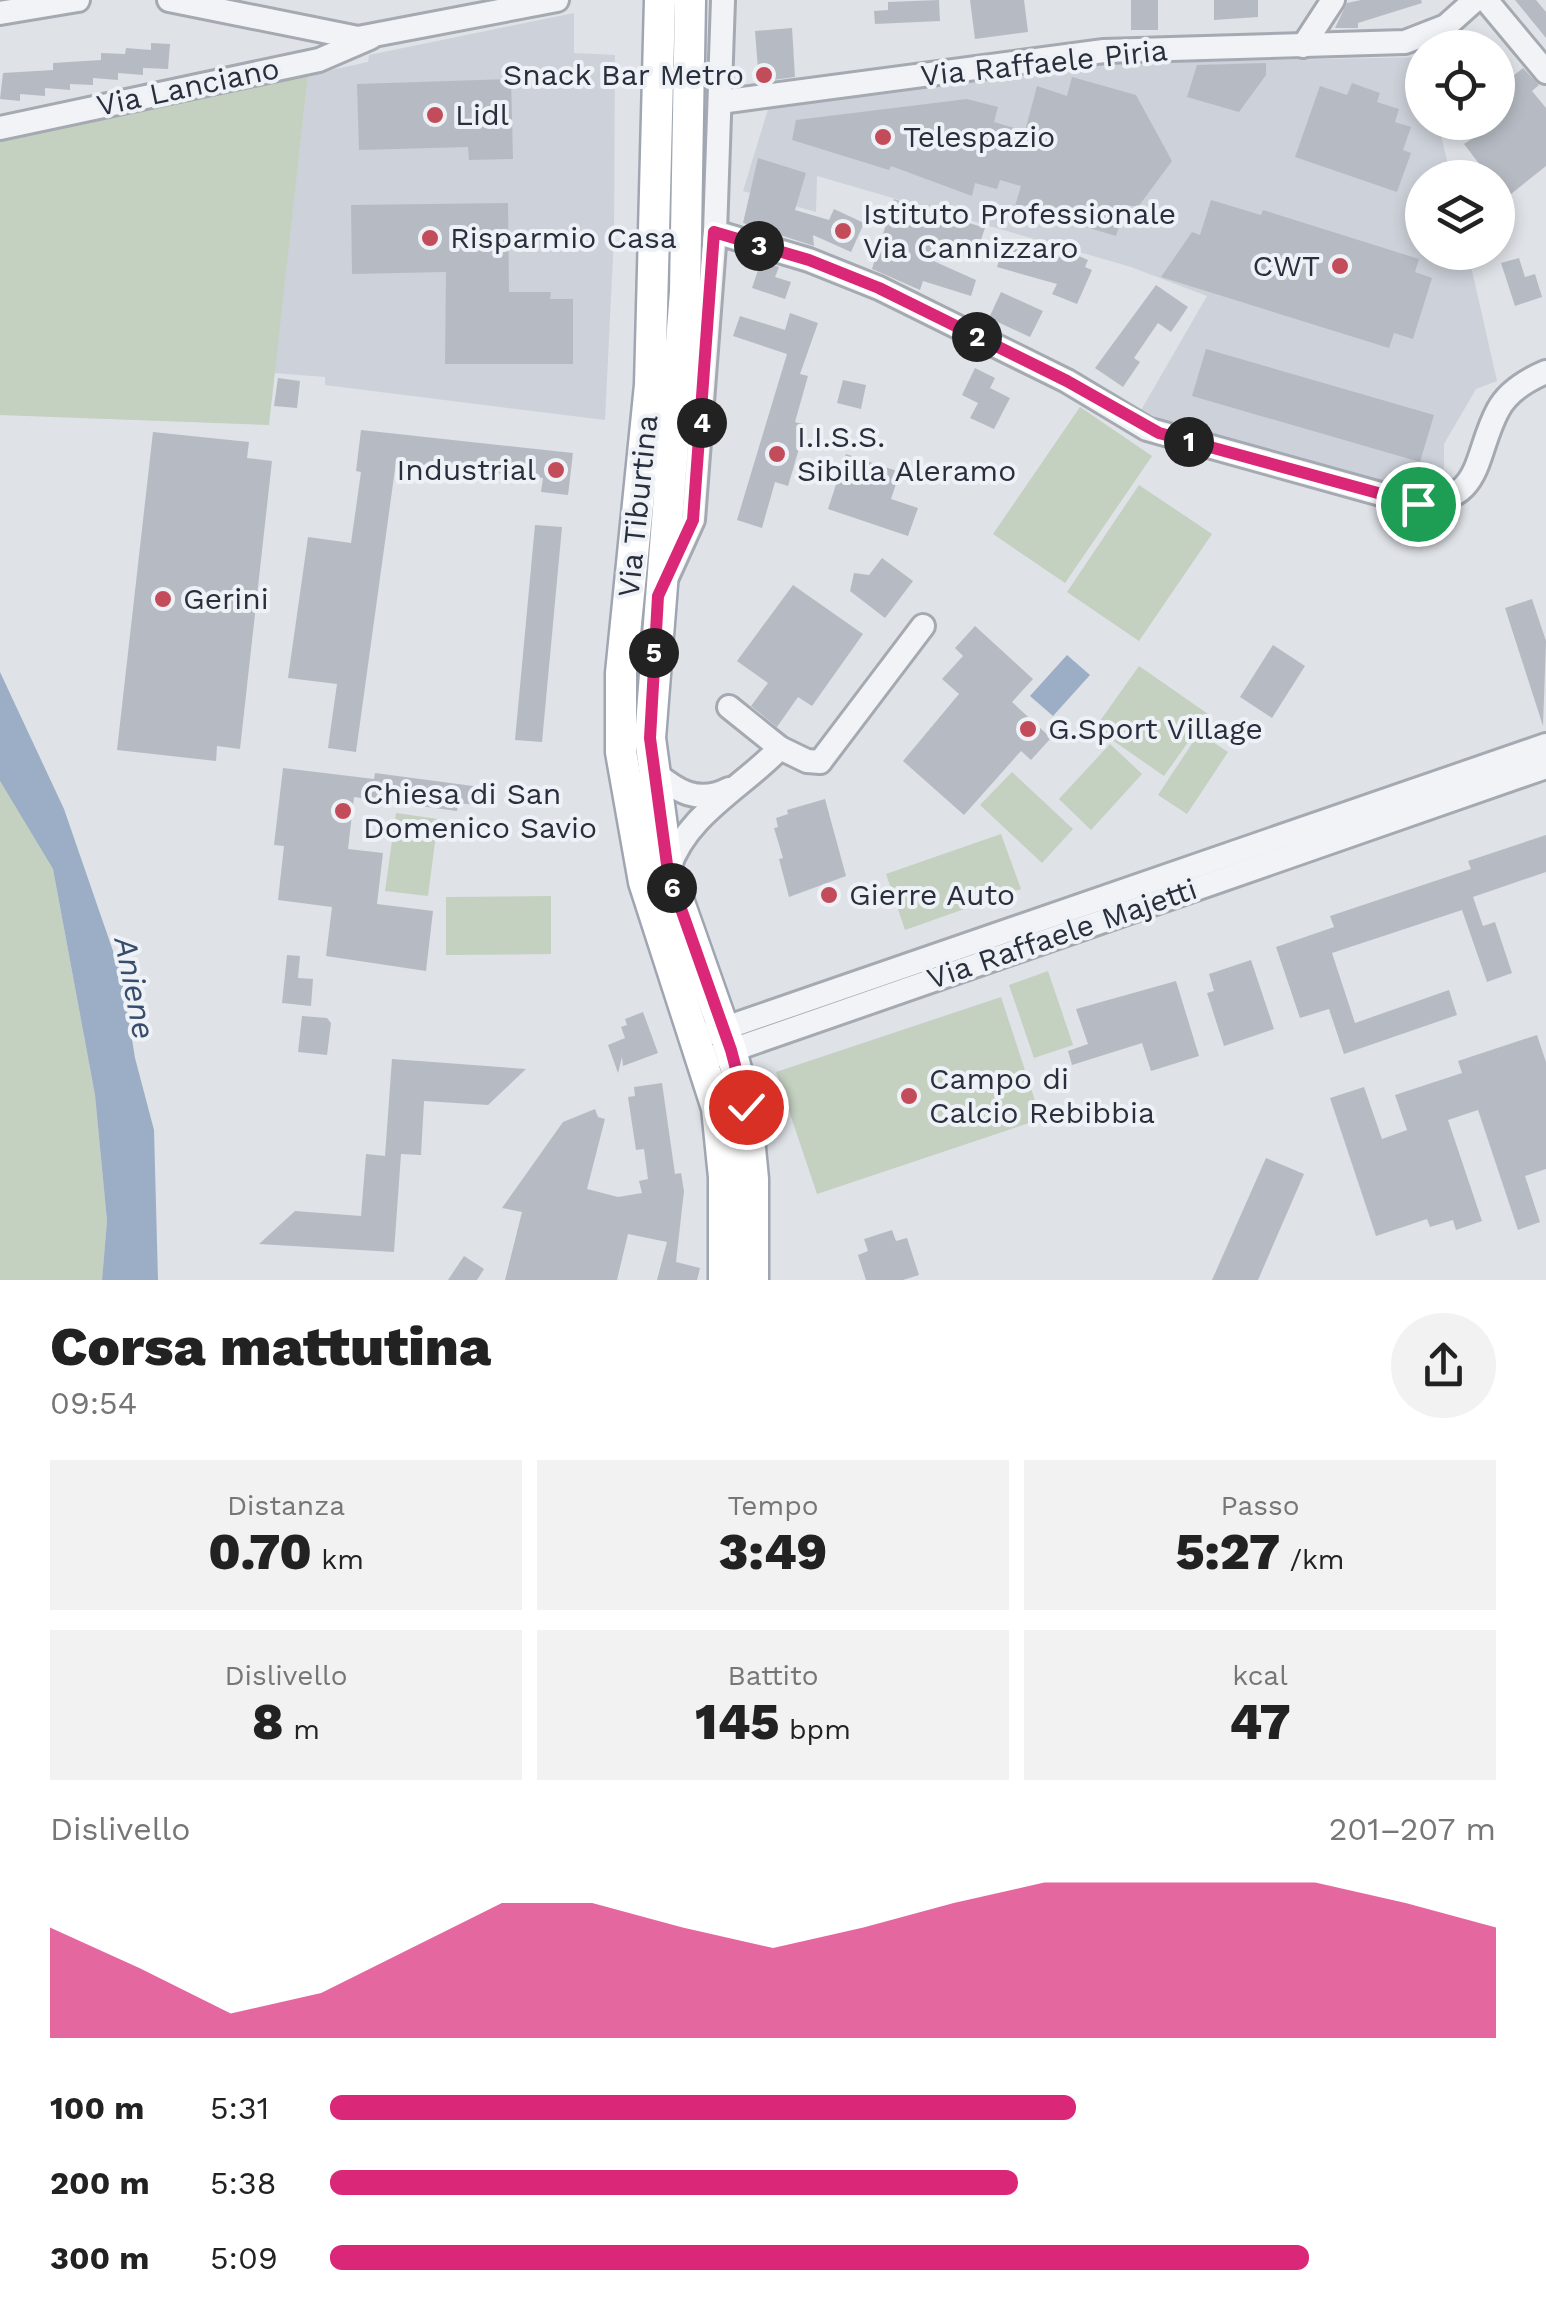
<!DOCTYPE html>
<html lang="it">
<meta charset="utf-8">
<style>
:root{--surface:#fff;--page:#f2f2f2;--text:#222;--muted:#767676;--accent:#db2777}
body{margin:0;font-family:"Work Sans",sans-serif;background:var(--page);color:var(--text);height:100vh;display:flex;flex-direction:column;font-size:38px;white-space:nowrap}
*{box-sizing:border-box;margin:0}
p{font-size:32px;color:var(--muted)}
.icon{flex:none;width:55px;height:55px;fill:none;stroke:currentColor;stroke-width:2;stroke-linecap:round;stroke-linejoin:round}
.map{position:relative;height:1280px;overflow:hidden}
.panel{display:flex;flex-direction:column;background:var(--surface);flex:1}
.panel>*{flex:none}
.tools{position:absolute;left:1405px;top:30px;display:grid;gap:20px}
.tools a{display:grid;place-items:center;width:110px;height:110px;border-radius:50%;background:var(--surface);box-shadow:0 5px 15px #0003;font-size:50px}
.pin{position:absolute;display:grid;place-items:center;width:85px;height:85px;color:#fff;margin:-42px;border:5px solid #fff;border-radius:50%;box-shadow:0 2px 10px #0007}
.km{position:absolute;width:50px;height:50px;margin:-25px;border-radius:50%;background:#222;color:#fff;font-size:28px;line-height:50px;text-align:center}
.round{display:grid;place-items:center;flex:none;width:105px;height:105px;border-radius:52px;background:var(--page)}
.overview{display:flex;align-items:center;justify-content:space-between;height:170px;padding:0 50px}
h1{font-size:55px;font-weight:800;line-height:75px}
.metrics{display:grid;grid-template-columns:repeat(3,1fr);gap:15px;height:170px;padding:10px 50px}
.metrics div{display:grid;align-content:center;border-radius:0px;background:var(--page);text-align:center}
.metrics b{font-size:50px;font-weight:800}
.metrics small{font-size:28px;font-weight:400}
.metrics p{font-size:28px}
.chart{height:280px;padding:20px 50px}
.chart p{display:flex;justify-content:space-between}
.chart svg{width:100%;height:180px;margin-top:10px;fill:var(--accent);opacity:.7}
ul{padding:0 50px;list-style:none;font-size:32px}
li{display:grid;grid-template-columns:160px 120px 1fr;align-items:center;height:75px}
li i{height:25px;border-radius:12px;background:var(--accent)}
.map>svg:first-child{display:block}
.built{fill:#cdd1d9}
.green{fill:#c4d0c0}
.water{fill:#9caec5}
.building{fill:#b6bbc3}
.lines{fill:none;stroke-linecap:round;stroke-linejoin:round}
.minor-casing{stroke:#a5a9b1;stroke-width:28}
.major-casing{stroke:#9fa6b2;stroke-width:35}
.minor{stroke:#f1f3f6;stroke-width:22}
.major{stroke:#fff;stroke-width:30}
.route-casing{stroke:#fff;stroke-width:20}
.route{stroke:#db2777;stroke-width:12}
.poi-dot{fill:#c34c5a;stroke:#eef1f5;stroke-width:4}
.labels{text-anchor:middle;stroke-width:8;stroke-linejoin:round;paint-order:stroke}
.street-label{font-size:30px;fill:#292f3d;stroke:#eef1f5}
.poi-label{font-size:30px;fill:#292f3d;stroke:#eef1f5;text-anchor:start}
.water-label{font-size:32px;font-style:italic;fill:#364d6d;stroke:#eef1f5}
</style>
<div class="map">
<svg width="1546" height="1280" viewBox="0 0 1546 1280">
<rect width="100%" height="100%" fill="#dfe2e7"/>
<!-- built -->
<g class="built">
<path d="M574 13V53L615 55 614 236 605 420 325 385V377L274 373 308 75 368 62 369 55Z"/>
<path d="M1422 57V122L1438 123 1451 177 1422 178V252L1468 253 1497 381 1476 389 1444 444V469L1420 497 1140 412 1207 296 1131 267 817 176 816 212 743 191 769 106 1104 64Z"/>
</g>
<!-- green -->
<g class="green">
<path d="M308 75 269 425 0 415V136Z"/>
<path d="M1080 407 1152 456 1065 583 993 534Z"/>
<path d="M1139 485 1212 534 1139 641 1067 592Z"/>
<path d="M1139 666 1208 714 1164 776 1095 728Z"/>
<path d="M1199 733 1228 752 1187 814 1158 795Z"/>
<path d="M1110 744 1142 774 1091 830 1059 799Z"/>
<path d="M1012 772 1073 829 1042 863 980 805Z"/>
<path d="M0 781 53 869 95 1095 107 1221 102 1280H0Z"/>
<path d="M396 813 438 819 428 896 385 891Z"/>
<path d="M1001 834 1021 889 905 930 886 874Z"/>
<path d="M551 896V954L446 955V897Z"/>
<path d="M1048 971 1073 1045 1034 1058 1009 985Z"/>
<path d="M1001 997 1041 1119 817 1194 776 1072Z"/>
</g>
<!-- water -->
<g class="water">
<path d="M1067 655 1090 675 1053 716 1030 696Z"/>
<path d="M0 672 64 809 122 977 135 1058 154 1130 158 1280H102L107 1221 95 1095 53 869 0 781Z"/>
</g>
<!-- building -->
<g class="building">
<path d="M939 0 940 21 875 24 874 11 888 10V2Z"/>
<path d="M970 0H1024L1028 32 975 39Z"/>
<rect x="1131" y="0" width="27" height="30"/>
<path d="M1214 0H1258V17L1214 20Z"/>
<path d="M1361 0H1421L1422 3 1358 23V28H1335L1347 3Z"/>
<path d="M1515 0H1536L1546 12V38Z"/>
<path d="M792 28 795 77 759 82 755 31Z"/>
<path d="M151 43 170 44 168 69 143 68V75L118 73V80L93 78V85L70 84V90L45 88V96L20 94V101L0 99 3 73 53 70V63L101 60V53L125 54 126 48 151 50Z"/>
<path d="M1266 63V75L1239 112 1187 97 1197 65Z"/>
<path d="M1523 68 1539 85 1532 91 1546 108V166L1506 198 1498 187V178H1490L1464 144 1498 122V88Z"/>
<path d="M1072 77 1136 95 1172 161 1138 207 1126 205 1116 236 1015 206 1021 186 1000 180 997 189 975 183 972 196 891 166 889 170 792 140 796 120 967 99 998 107 994 122 1025 131 1037 86 1067 96Z"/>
<path d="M511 79 513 159 469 160 468 147 359 150 357 84Z"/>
<path d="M1352 83 1380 93 1377 102 1399 109 1395 122 1411 127 1403 150 1411 153 1397 192 1295 157 1320 86 1347 95Z"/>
<path d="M758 158 806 173 795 210 829 220 834 209 864 223 851 252 813 235 814 246 743 223Z"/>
<path d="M894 199 985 228 974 260 933 248 929 259 976 280 971 296 923 281 920 290 872 269Z"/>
<path d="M1211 200 1261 215 1263 210 1419 259 1415 272 1432 278 1413 339 1394 333 1389 348 1161 277 1192 232 1200 235Z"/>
<path d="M508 203 509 292H551L550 299H573V364H445L446 272 352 274 351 205Z"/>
<path d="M1005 242 1059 258 1063 249 1088 260 1085 267 1092 270 1077 304 1052 294 1057 284 997 267Z"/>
<path d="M1519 258 1525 277 1535 274 1542 297 1515 306 1501 263Z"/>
<path d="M761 261 779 267 775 277 791 282 785 299 752 288Z"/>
<path d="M1156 285 1188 307 1171 332 1158 323 1134 358 1140 362 1123 387 1095 368Z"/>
<path d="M1001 292 1043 311 1030 337 989 318Z"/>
<path d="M790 313 818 323 800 374 808 376 795 422 806 425 788 486 775 482 762 528 737 520 787 354 733 336 740 316 785 330Z"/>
<path d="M1206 349 1434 415 1420 462 1192 396Z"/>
<path d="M975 368 995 378 990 388 1010 398 994 429 970 418 978 403 962 395Z"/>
<path d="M278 378 300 381 297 408 274 406Z"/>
<path d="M843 380 866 385 861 409 837 403Z"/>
<path d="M361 430 573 453 568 495 541 492 543 478 396 462 356 752 328 748 337 684 288 678 308 537 351 543 361 472 356 471Z"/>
<path d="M153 432 249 442 247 458 272 461 240 749 217 746 216 761 117 750Z"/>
<path d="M846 454 900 472 891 499 918 508 908 536 828 509Z"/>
<path d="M535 525 562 527 542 742 515 740Z"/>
<path d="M882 558 913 581 885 618 850 591 854 573 869 575Z"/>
<path d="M793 585 863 634 812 706 798 697 777 727 751 706 768 683 737 661Z"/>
<path d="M1532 599 1546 641 1543 726 1505 608Z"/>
<path d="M975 626 1033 679 1012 702 1051 738 1031 760 1021 751 964 815 903 761 959 694 942 679 963 656 955 648Z"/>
<path d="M1273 645 1305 666 1272 718 1240 697Z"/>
<path d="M283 768 374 779 375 773 488 788 486 806 458 803 457 811 354 797 348 849 383 853 377 904 433 911 426 971 326 956 332 907 278 900 284 846 274 845Z"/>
<path d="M825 799 846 876 789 897 779 859 783 858 774 828 778 827 776 818 788 814 787 810Z"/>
<path d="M1546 835V872L1473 897 1483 926 1495 922 1512 973 1487 982 1462 910 1332 953 1355 1023 1449 990 1457 1015 1344 1054 1329 1009 1300 1018 1276 947 1334 927 1330 916 1471 869 1468 861Z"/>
<path d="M287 955 300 956 298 978 313 979 311 1006 282 1003Z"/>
<path d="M1251 960 1274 1029 1224 1046 1207 993 1214 991 1209 974Z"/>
<path d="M1176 981 1199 1056 1151 1071 1142 1043 1072 1065 1068 1051 1088 1044 1076 1009Z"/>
<path d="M643 1012 658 1053 623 1066 622 1057 618 1073 608 1045 625 1038 621 1027 627 1025 625 1019Z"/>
<path d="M302 1016 327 1018 331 1023 327 1055 298 1052Z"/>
<path d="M1537 1035 1546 1062V1169L1525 1176 1540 1222 1518 1230 1478 1110 1448 1120 1482 1221 1456 1230 1453 1220 1430 1227 1427 1219 1376 1236 1330 1098 1364 1087 1382 1139 1407 1130 1395 1095 1462 1073 1458 1061Z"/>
<path d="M392 1059 526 1069 488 1105 424 1101 421 1155 401 1154 394 1252 259 1244 295 1211 361 1216 366 1154 385 1156Z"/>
<path d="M662 1083 675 1174 681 1173 684 1191 676 1262 700 1268 697 1280H657L667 1242 628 1234 617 1280H505L522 1212 502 1208 563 1122 595 1109 598 1117 605 1119 587 1189 618 1197 642 1193 639 1181 648 1179 644 1149 636 1150 628 1097 635 1096 634 1087Z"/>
<path d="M1266 1158 1304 1174 1258 1280H1212Z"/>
<path d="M892 1230 896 1241 907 1238 919 1275 903 1280H866L858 1255 868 1251 864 1239Z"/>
<path d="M464 1256 484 1269 477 1280H448Z"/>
</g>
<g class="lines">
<!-- minor casing -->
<g class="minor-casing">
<g id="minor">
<path d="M169 0 358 38 557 0"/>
<path d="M1486 0 1546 72"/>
<path d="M0 13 78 0"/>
<path d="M1303 46 1333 0"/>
<path d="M720 102 1104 51 1405 42 1446 26 1475 0"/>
<path d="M0 128 319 60 370 38"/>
<path d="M715 232 809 260 879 288 1067 381 1147 429 1413 503C1485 503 1473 456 1498 410 1508 391 1527 380 1546 372"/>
<path d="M668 575 693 520 715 232 723 0"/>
<path d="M780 748 807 761 820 762 923 626"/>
<path d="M652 770C676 791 698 805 729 789"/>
<path d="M669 868C687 814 743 787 780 748L729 707"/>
<path d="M708 1034 1546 745"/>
<path d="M718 1055 1546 767"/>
</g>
</g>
<!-- major casing -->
<g class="major-casing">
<g id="major">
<path d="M660 0 650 385 621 673V752L644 882 717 1108 724 1177V1280"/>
<path d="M690 0 685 292 650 738 668 871 731 1050 746 1107 753 1179V1280"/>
</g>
</g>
<!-- minor -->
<use href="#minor" class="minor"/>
<!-- major -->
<use href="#major" class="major"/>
</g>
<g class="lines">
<!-- route casing -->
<g class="route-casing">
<path id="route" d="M746 1107 731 1050 668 872 650 738 658 596 693 520 714 232 809 260 879 288 1067 381 1159 433 1418 504"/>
</g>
<!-- route -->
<use href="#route" class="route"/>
</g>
<!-- markers -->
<g class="poi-dot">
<circle cx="764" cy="75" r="10"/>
<circle cx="435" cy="115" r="10"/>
<circle cx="883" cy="137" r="10"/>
<circle cx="843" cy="231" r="10"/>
<circle cx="430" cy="238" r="10"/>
<circle cx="1340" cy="266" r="10"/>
<circle cx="777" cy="454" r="10"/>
<circle cx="556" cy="470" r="10"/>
<circle cx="163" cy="599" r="10"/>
<circle cx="1028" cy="729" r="10"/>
<circle cx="343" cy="811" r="10"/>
<circle cx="829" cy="895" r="10"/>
<circle cx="909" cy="1096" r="10"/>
</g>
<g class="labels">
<!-- street labels -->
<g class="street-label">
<text transform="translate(1044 63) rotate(-6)" y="10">Via Raffaele Piria</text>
<text transform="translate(188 87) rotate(-12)" y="10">Via Lanciano</text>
<text transform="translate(638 506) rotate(-84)" y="10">Via Tiburtina</text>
<text transform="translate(1062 934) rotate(-19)" y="10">Via Raffaele Majetti</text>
</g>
<!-- poi labels -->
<g class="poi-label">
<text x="744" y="85" text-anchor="end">Snack Bar Metro</text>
<text x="455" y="125">Lidl</text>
<text x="903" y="147">Telespazio</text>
<text x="863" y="224">Istituto Professionale<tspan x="863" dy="34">Via Cannizzaro</tspan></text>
<text x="450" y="248">Risparmio Casa</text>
<text x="1320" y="276" text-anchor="end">CWT</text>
<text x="797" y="447">I.I.S.S.<tspan x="797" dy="34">Sibilla Aleramo</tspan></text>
<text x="536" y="480" text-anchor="end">Industrial</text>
<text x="183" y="609">Gerini</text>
<text x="1048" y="739">G.Sport Village</text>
<text x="363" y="804">Chiesa di San<tspan x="363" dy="34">Domenico Savio</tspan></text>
<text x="849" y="905">Gierre Auto</text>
<text x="929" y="1089">Campo di<tspan x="929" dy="34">Calcio Rebibbia</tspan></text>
</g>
<!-- water labels -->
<g class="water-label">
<text transform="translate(135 988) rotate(79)" y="11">Aniene</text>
</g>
</g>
</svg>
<div class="tools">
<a><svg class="icon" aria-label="locate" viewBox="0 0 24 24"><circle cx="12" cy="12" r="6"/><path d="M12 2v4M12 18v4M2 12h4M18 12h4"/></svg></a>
<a><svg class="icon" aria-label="layers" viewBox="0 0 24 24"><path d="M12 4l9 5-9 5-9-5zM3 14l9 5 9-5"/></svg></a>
</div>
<div class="pin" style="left:1418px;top:504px;background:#1e9e55"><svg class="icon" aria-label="arrive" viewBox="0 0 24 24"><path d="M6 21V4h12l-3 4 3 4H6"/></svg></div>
<div class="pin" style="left:746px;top:1107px;background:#d93025"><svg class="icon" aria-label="check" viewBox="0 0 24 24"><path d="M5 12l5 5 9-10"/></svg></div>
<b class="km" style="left:1189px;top:442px">1</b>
<b class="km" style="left:977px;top:337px">2</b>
<b class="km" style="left:759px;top:246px">3</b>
<b class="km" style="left:702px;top:423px">4</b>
<b class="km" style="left:654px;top:653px">5</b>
<b class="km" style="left:672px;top:888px">6</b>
</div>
<section class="panel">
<div class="overview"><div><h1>Corsa mattutina</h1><p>09:54</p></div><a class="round"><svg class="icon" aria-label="share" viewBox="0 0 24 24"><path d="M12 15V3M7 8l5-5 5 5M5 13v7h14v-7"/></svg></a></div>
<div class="metrics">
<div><p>Distanza</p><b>0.70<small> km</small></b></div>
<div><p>Tempo</p><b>3:49</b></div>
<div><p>Passo</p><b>5:27<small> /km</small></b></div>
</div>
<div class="metrics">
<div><p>Dislivello</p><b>8<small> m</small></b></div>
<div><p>Battito</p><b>145<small> bpm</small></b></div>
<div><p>kcal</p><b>47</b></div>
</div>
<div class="chart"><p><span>Dislivello</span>201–207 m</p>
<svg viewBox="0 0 160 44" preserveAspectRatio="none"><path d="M0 44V17L10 27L20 38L30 33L40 22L50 11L60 11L70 17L80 22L90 17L100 11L110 6L120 6L130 6L140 6L150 11L160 17V44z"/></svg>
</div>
<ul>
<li><b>100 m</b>5:31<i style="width:64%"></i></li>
<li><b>200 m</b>5:38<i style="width:59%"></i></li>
<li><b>300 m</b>5:09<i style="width:84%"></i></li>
</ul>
</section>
